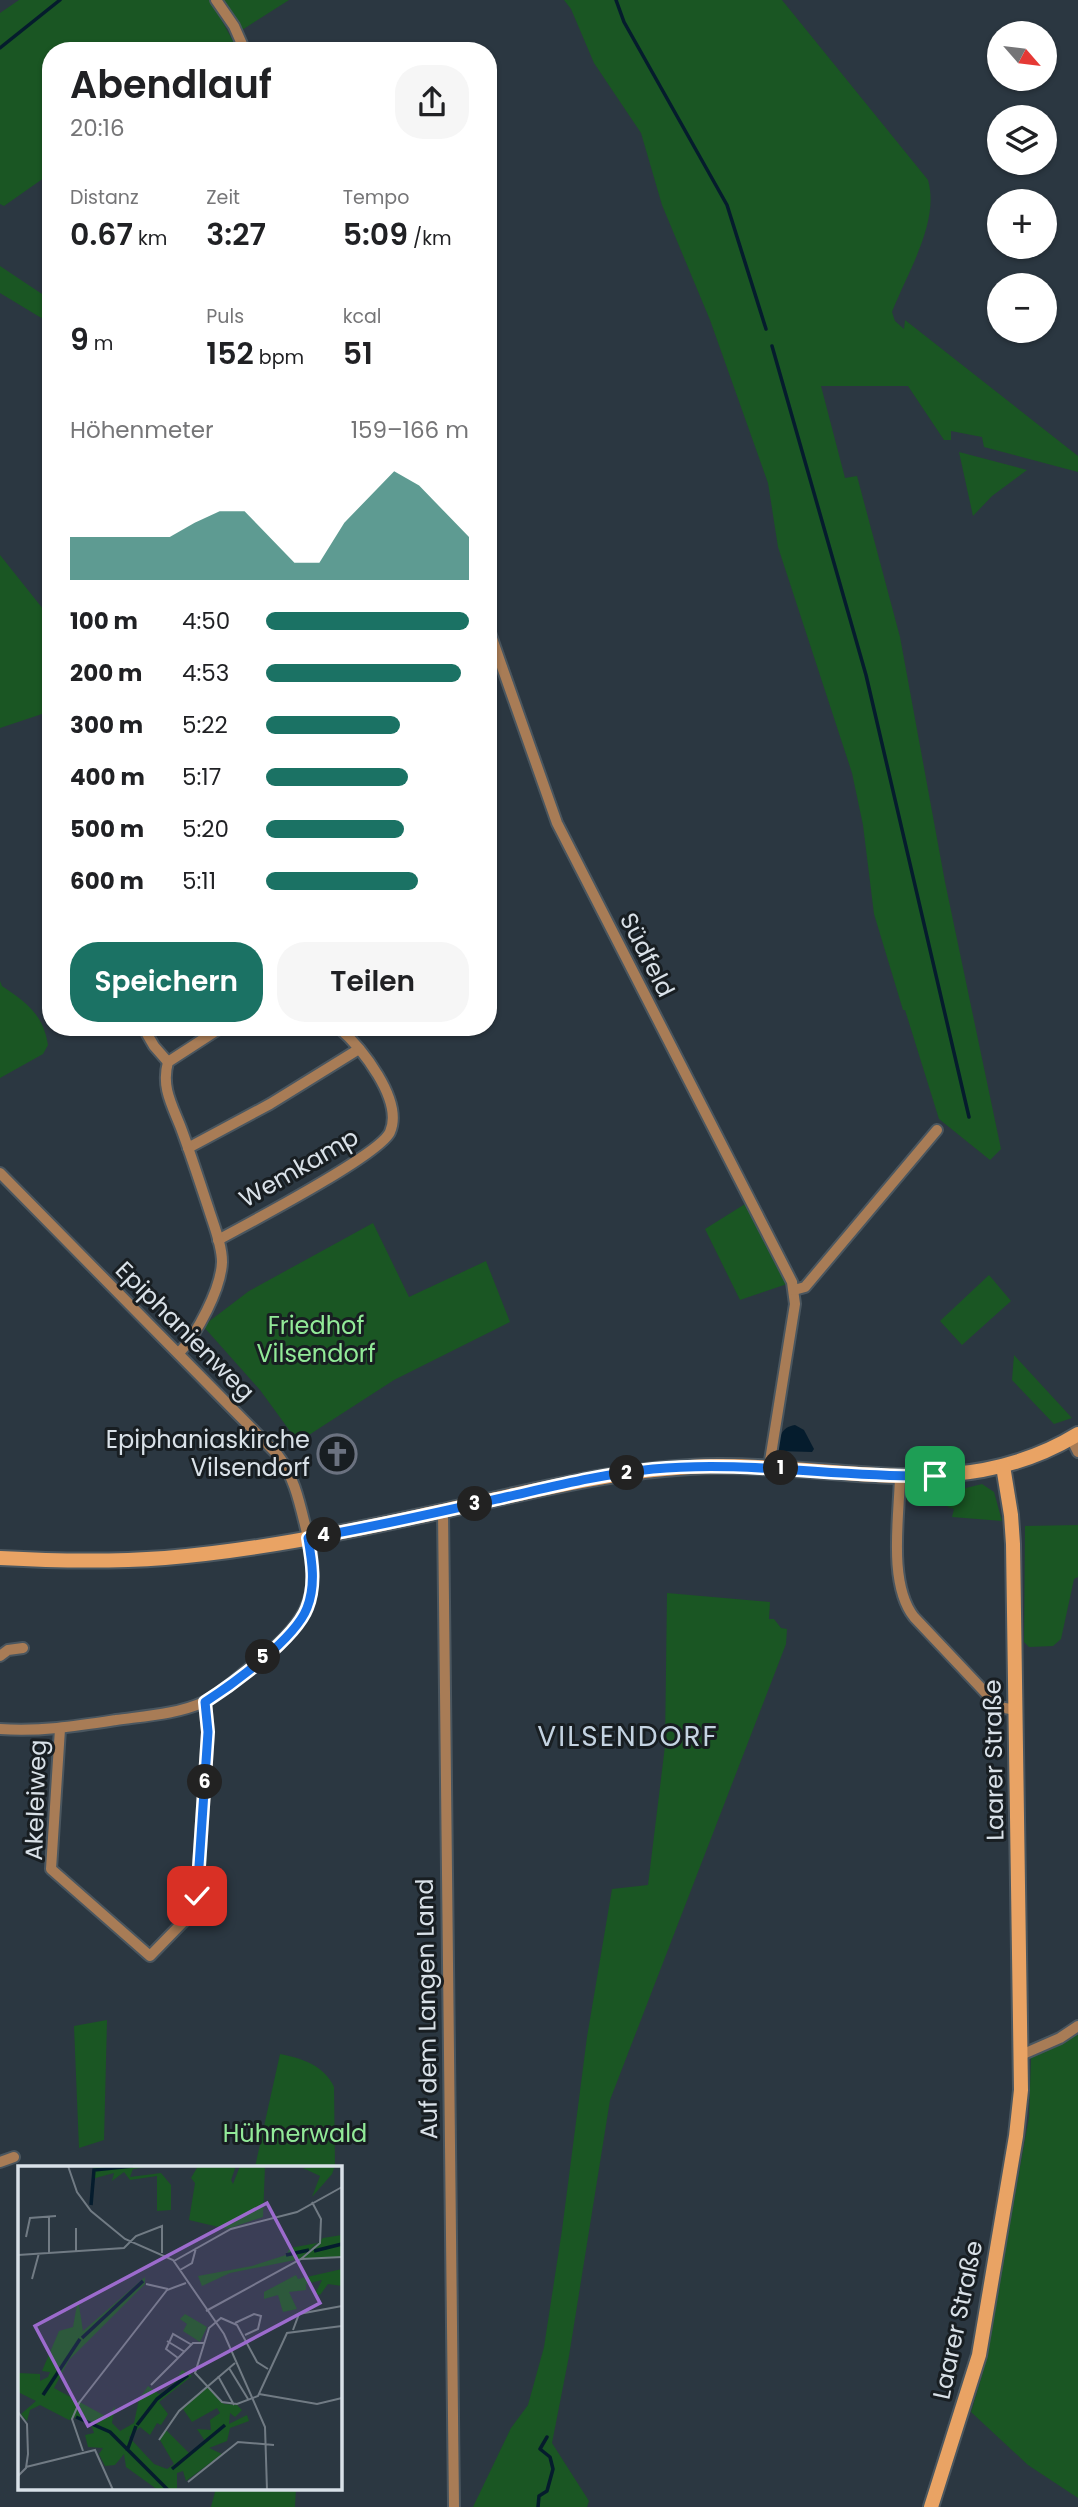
<!DOCTYPE html>
<html lang="de">
<meta charset="utf-8">
<style>
:root{--surface:#fff;--page:#f6f6f6;--text:#202124;--muted:#757577;--accent:#1b7264}
body{margin:0;font-family:Poppins,sans-serif;background:var(--page);color:var(--text);height:100vh;display:flex;flex-direction:column;font-size:26px;white-space:nowrap}
*{box-sizing:border-box;margin:0}
p{font-size:23px;color:var(--muted)}
.icon{flex:none;width:38px;height:38px;fill:none;stroke:currentColor;stroke-width:2;stroke-linecap:round;stroke-linejoin:round}
.map{position:relative;flex:1;overflow:hidden}
.drawer{position:absolute;left:42px;top:42px;width:455px;height:994px;display:flex;flex-direction:column;background:var(--surface);border-radius:28px;box-shadow:0 2px 5px #0004}
.drawer>*{flex:none}
.needle{width:46px;rotate:118deg}
.controls{position:absolute;left:987px;top:21px;display:grid;gap:14px}
.controls a{display:grid;place-items:center;width:70px;height:70px;border-radius:50%;background:var(--surface);box-shadow:0 2px 5px #0004;font-size:35px}
.pin{position:absolute;display:grid;place-items:center;width:60px;height:60px;color:#fff;margin:-30px;border-radius:14px;box-shadow:0 4px 10px #0006}
.km{position:absolute;width:35px;height:35px;margin:-18px;border-radius:50%;background:#222;color:#fff;font-size:19px;line-height:35px;text-align:center}
.round{display:grid;place-items:center;flex:none;width:74px;height:74px;border-radius:28px;background:var(--page)}
.headline{display:flex;align-items:center;justify-content:space-between;height:119px;padding:0 28px}
h1{font-size:38px;font-weight:600;line-height:52px}
.stats{display:grid;grid-template-columns:repeat(3,1fr);gap:10px;height:119px;padding:7px 28px}
.stats div{display:grid;align-content:center}
.stats b{font-size:30px;font-weight:600}
.stats small{font-size:19px;font-weight:400}
.stats p{font-size:19px}
.chart{height:196px;padding:14px 28px}
.chart p{display:flex;justify-content:space-between}
.chart svg{width:100%;height:126px;margin-top:7px;fill:var(--accent);opacity:.7}
.cta{display:flex;gap:14px;margin-top:auto;padding:14px 28px}
.cta a{flex:1;height:80px;border-radius:28px;background:var(--accent);color:#fff;font-size:28px;font-weight:600;line-height:80px;text-align:center}
.cta a+a{background:var(--page);color:var(--text)}
ul{padding:0 28px;list-style:none;font-size:23px}
li{display:grid;grid-template-columns:112px 84px 1fr;align-items:center;height:52px}
li i{height:18px;border-radius:9px;background:var(--accent)}
.map>svg:first-child{display:block}
.green{fill:#1a5623}
.water{fill:#051c2d}
.lines{fill:none;stroke-linecap:round;stroke-linejoin:round}
.stream{stroke:#051c2d;stroke-width:3.5}
.street-casing{stroke:#4a565f;stroke-width:14}
.secondary-casing{stroke:#4a565f;stroke-width:18}
.street{stroke:#a87c56;stroke-width:10}
.secondary{stroke:#e9a364;stroke-width:14}
.route-casing{stroke:#fff;stroke-width:14}
.route{stroke:#1a73e8;stroke-width:9}
.labels{text-anchor:middle;stroke-width:6;stroke-linejoin:round;paint-order:stroke}
.street-label{font-size:24px;fill:#d9e1e8;stroke:#181e22}
.park-label{font-size:24px;fill:#92ea98;stroke:#181e22}
.poi-label{font-size:24px;fill:#d9e1e8;stroke:#181e22;text-anchor:end}
.quarter-label{font-size:28px;letter-spacing:2px;fill:#c4d3e1;stroke:#181e22}
.inset-river{fill:none;stroke:#051c2d;stroke-width:3.5}
.inset-road{fill:none;stroke:#717b84;stroke-width:2}
.view{fill:#9c6bcd;fill-opacity:0.15;stroke:#9c6bcd;stroke-width:3.5}
.inset-edge{fill:none;stroke:#d9e1e8;stroke-width:3.5}
</style>
<div class="map">
<svg width="1078" height="2507" viewBox="0 0 1078 2507">
<rect width="100%" height="100%" fill="#2b3741"/>
<!-- green -->
<g class="green">
<path d="M19 0H289L242 30 231 13 221 19 234 43 223 51H51V173L4 206 0 204V13Z"/>
<path d="M564 0H782L928 180C940 222 907 273 892 312L895 321 904 329 905 320 1078 456V472L984 447 982 437 951 431V440H944L908 386H821L845 478 857 476 900 637 945 882 1001 1149 990 1160 939 1119 905 1010H903L874 914 863 825 852 773 778 547 768 483 710 320 662 205 641 133 594 63 571 9Z"/>
<path d="M0 266 51 300V306L43 319 0 293Z"/>
<path d="M959 452 1027 470 992 496 973 516Z"/>
<path d="M0 555 51 619V711L0 728Z"/>
<path d="M0 981 2 986C27 1003 43 1014 48 1045L43 1054 0 1078Z"/>
<path d="M745 1204 787 1284 740 1300 705 1229Z"/>
<path d="M373 1223 409 1297 486 1261 510 1322 394 1380 298 1442 260 1390 203 1326 249 1291Z"/>
<path d="M989 1275 1011 1301 962 1345 940 1321Z"/>
<path d="M1014 1355 1072 1418 1054 1424 1012 1380Z"/>
<path d="M982 1484 994 1492 1002 1521 952 1517 954 1509 947 1507 966 1488Z"/>
<path d="M1078 1525V1577L1074 1579 1061 1639 1053 1646 1029 1647 1024 1642 1025 1526Z"/>
<path d="M667 1593 770 1602 769 1619H774L781 1628 787 1629 786 1644 610 2100 569 2356 552 2443 589 2501 587 2507H473L511 2428 528 2405 544 2347 562 2230 587 2037 612 1889 648 1885 665 1746Z"/>
<path d="M107 2020 104 2140 79 2148 74 2026Z"/>
<path d="M1078 2031V2498L1028 2465 971 2412 983 2372 1029 2117 1031 2058Z"/>
<path d="M280 2054C301 2058 324 2065 334 2087L335 2167H255Z"/>
<path d="M216 2488H296L295 2507H211Z"/>
</g>
<!-- water -->
<path class="water" d="M795 1425 804 1430 814 1449 812 1452 778 1451C778 1438 781 1427 795 1425Z"/>
<g class="lines">
<!-- stream -->
<g class="stream">
<path d="M616 0 624 22 727 205 766 329"/>
<path d="M0 48 60 0"/>
<path d="M772 346 866 675 969 1117"/>
<path d="M538 2507 539 2496 547 2491 553 2469 550 2457 540 2449 547 2437"/>
</g>
<!-- street casing -->
<g class="street-casing">
<g id="street">
<path d="M216 0 234 26 245 51"/>
<path d="M488 627 557 823 792 1282 795 1304 769 1467"/>
<path d="M143 1027 154 1046 168 1062"/>
<path d="M188 1148 270 1104 359 1049"/>
<path d="M0 1173 277 1454C295 1477 300 1505 307 1533 324 1602 303 1625 251 1667 236 1679 221 1694 204 1702 178 1714 145 1716 116 1720 77 1726 39 1732 0 1729"/>
<path d="M218 1240C247 1224 380 1155 390 1132 404 1100 361 1047 338 1027"/>
<path d="M794 1290 805 1287 937 1130"/>
<path d="M179 1353C197 1334 221 1289 222 1262 222 1245 214 1226 209 1210 200 1183 191 1155 181 1128 172 1105 161 1087 168 1062L222 1027"/>
<path d="M1071 1438 1078 1452"/>
<path d="M900 1477C899 1517 888 1584 914 1617L999 1707 1016 1710"/>
<path d="M443 1511 454 2507"/>
<path d="M0 1656 8 1650 23 1648"/>
<path d="M60 1729 51 1869 150 1956 185 1920 197 1897 208 1732 205 1702"/>
<path d="M1021 2055 1060 2038 1078 2026"/>
<path d="M0 2162 14 2157"/>
</g>
</g>
<!-- secondary casing -->
<g class="secondary-casing">
<g id="secondary">
<path d="M0 1558C55 1561 110 1562 165 1558 251 1551 336 1534 420 1516 519 1495 616 1467 718 1466 842 1465 964 1504 1078 1434"/>
<path d="M931 2507 979 2355 1016 2136 1021 2090 1013 1544 1011 1515 1003 1466"/>
</g>
</g>
<!-- street -->
<use href="#street" class="street"/>
<!-- secondary -->
<use href="#secondary" class="secondary"/>
</g>
<g class="lines">
<!-- route casing -->
<g class="route-casing">
<path id="route" d="M197 1896 208 1732 205 1702C233 1684 295 1639 307 1608 316 1585 312 1561 308 1538 375 1527 440 1512 506 1497 555 1486 603 1474 653 1469 747 1460 840 1478 935 1476"/>
</g>
<!-- route -->
<use href="#route" class="route"/>
</g>
<!-- icons -->
<defs>
<g id="church-ring" transform="scale(2.0125)"><circle r="9.5" fill="#181e22" stroke="#6b7280" stroke-width="1.5"/><path d="M-1.2-6h2.4v3.5h3.3v2.4h-3.3V6h-2.4V-.1h-3.3v-2.4h3.3Z" fill="#6b7280"/></g>
</defs>
<g fill-rule="evenodd">
<use href="#church-ring" x="337" y="1454"/>
</g>
<g class="labels">
<!-- street labels -->
<g class="street-label">
<text transform="translate(647 955) rotate(63)" y="8">Südfeld</text>
<text transform="translate(299 1168) rotate(-30)" y="8">Wemkamp</text>
<text transform="translate(185 1331) rotate(45)" y="8">Epiphanienweg</text>
<text transform="translate(994 1760) rotate(-91)" y="8">Laarer Straße</text>
<text transform="translate(36 1800) rotate(-88)" y="8">Akeleiweg</text>
<text transform="translate(427 2009) rotate(-91)" y="8">Auf dem Langen Land</text>
<text transform="translate(958 2320) rotate(-78)" y="8">Laarer Straße</text>
</g>
<!-- park labels -->
<g class="park-label">
<text x="316" y="1334">Friedhof<tspan x="316" dy="28">Vilsendorf</tspan></text>
<text x="295" y="2142">Hühnerwald</text>
</g>
<!-- poi labels -->
<g class="poi-label">
<text x="310" y="1448">Epiphaniaskirche<tspan x="310" dy="28">Vilsendorf</tspan></text>
</g>
<!-- quarter labels -->
<g class="quarter-label">
<text x="628" y="1746">VILSENDORF</text>
</g>
</g>
<!-- overview -->
<g transform="translate(18 2166)">
<rect width="324" height="324" fill="#2b3741"/>
<path d="M76 0H133L115 3 112 11 143 7 153 19V44L139 45V10L112 14 106 6 94 15 96 7 74 13ZM180 0H218L213 14 215 18 222 0H247L245 51 209 63 171 54 177 17 173 12ZM317 0 314 8 294 31 302 10 285 2ZM324 69V91L284 93 305 72ZM299 77 282 93 212 107 184 120 180 110 234 100 268 89 272 82ZM324 103V120L310 118 302 129 297 128 304 114 288 118V124L271 126 279 143 265 146 260 129 246 133V126L278 109 280 113ZM127 111V118L51 194 36 222 89 251 97 240 94 257 102 265 116 257 121 233 130 220 141 228 152 223 164 204 174 210 141 236 150 248 143 259 139 257 132 269 122 261 111 271 136 298 149 303 156 298 142 274 148 264 172 288 187 275 179 263 193 264 192 254 202 247 199 242 174 256 165 243 190 220 206 238 219 239 224 244 217 251 212 247 211 258 229 249 231 255 212 262 209 275 191 282 204 288 168 315 165 305 159 307V324H140L108 301 106 288 97 299 87 300 81 288 85 282 70 281 67 269 76 267 74 261 56 251 51 254 22 239 12 244 9 255 3 248 18 235 0 226V207L22 208V215L30 211 32 206 24 205 41 165 55 161 60 133 65 165ZM167 148 189 161 182 176 165 165 169 158 162 153Z" fill="#1a5623"/>
<path class="inset-river" d="M73 39 76 4 115 0M296 85 324 78M268 89 291 84M64 172 125 115M25 229 62 173M58 251 92 266 150 324M119 259 139 233 170 209M109 285 118 260M154 303 207 259"/>
<path class="inset-road" d="M50 0 59 26 73 45 107 73 155 94 206 168 247 261 249 324M58 62V85M8 71 12 52 38 50M31 87V50M0 89 106 82 118 70 144 60V87M283 93 324 91M156 95 213 63 279 46 324 21M162 104 174 97 178 82M14 113 21 87M128 118 150 123M188 145 283 93 302 77 303 53 294 36M217 157 236 148 243 150 240 163 227 169M275 164 281 148 324 140M149 175 167 186M174 179 155 168 148 183 160 192 175 177H186M211 202 230 233M250 203 239 196 219 159 203 152 191 162 177 207 204 236 219 238 240 230 269 167 324 160M200 210 216 239M133 219 160 192M241 228 299 238 324 232M0 246 9 258 10 288 8 302 0 310M141 274 161 245 217 197M65 285 54 253 61 237 149 124 168 117M8 301 77 284 95 324M170 316 220 276 256 279"/>
<path class="view" d="M249 37 302 137 70 260 17 160Z"/>
<rect width="324" height="324" class="inset-edge"/>
</g>
</svg>
<div class="controls">
<a><svg class="needle" viewBox="-14 -14 28 28"><path d="M0-13l5 13h-10z" fill="#e53935"/><path d="M0 13l5-13h-10z" fill="#757577"/></svg></a>
<a><svg class="icon" aria-label="layers" viewBox="0 0 24 24"><path d="M12 4l9 5-9 5-9-5zM3 14l9 5 9-5"/></svg></a>
<a>+</a>
<a>−</a>
</div>
<div class="pin" style="left:935px;top:1476px;background:#1e9e55"><svg class="icon" aria-label="arrive" viewBox="0 0 24 24"><path d="M6 21V4h12l-3 4 3 4H6"/></svg></div>
<div class="pin" style="left:197px;top:1896px;background:#d93025"><svg class="icon" aria-label="check" viewBox="0 0 24 24"><path d="M5 12l5 5 9-10"/></svg></div>
<b class="km" style="left:781px;top:1468px">1</b>
<b class="km" style="left:627px;top:1473px">2</b>
<b class="km" style="left:475px;top:1504px">3</b>
<b class="km" style="left:324px;top:1535px">4</b>
<b class="km" style="left:263px;top:1657px">5</b>
<b class="km" style="left:205px;top:1782px">6</b>
<section class="drawer">
<div class="headline"><div><h1>Abendlauf</h1><p>20:16</p></div><a class="round"><svg class="icon" aria-label="share" viewBox="0 0 24 24"><path d="M12 15V3M7 8l5-5 5 5M5 13v7h14v-7"/></svg></a></div>
<div class="stats">
<div><p>Distanz</p><b>0.67<small> km</small></b></div>
<div><p>Zeit</p><b>3:27</b></div>
<div><p>Tempo</p><b>5:09<small> /km</small></b></div>
</div>
<div class="stats">
<div><b>9<small> m</small></b></div>
<div><p>Puls</p><b>152<small> bpm</small></b></div>
<div><p>kcal</p><b>51</b></div>
</div>
<div class="chart"><p><span>Höhenmeter</span>159–166 m</p>
<svg viewBox="0 0 160 44" preserveAspectRatio="none"><path d="M0 44V29L10 29L20 29L30 29L40 29L50 24L60 20L70 20L80 29L90 38L100 38L110 24L120 15L130 6L140 11L150 20L160 29V44z"/></svg>
</div>
<ul>
<li><b>100 m</b>4:50<i style="width:100%"></i></li>
<li><b>200 m</b>4:53<i style="width:96%"></i></li>
<li><b>300 m</b>5:22<i style="width:66%"></i></li>
<li><b>400 m</b>5:17<i style="width:70%"></i></li>
<li><b>500 m</b>5:20<i style="width:68%"></i></li>
<li><b>600 m</b>5:11<i style="width:75%"></i></li>
</ul>
<div class="cta"><a>Speichern</a><a>Teilen</a></div>
</section>
</div>
